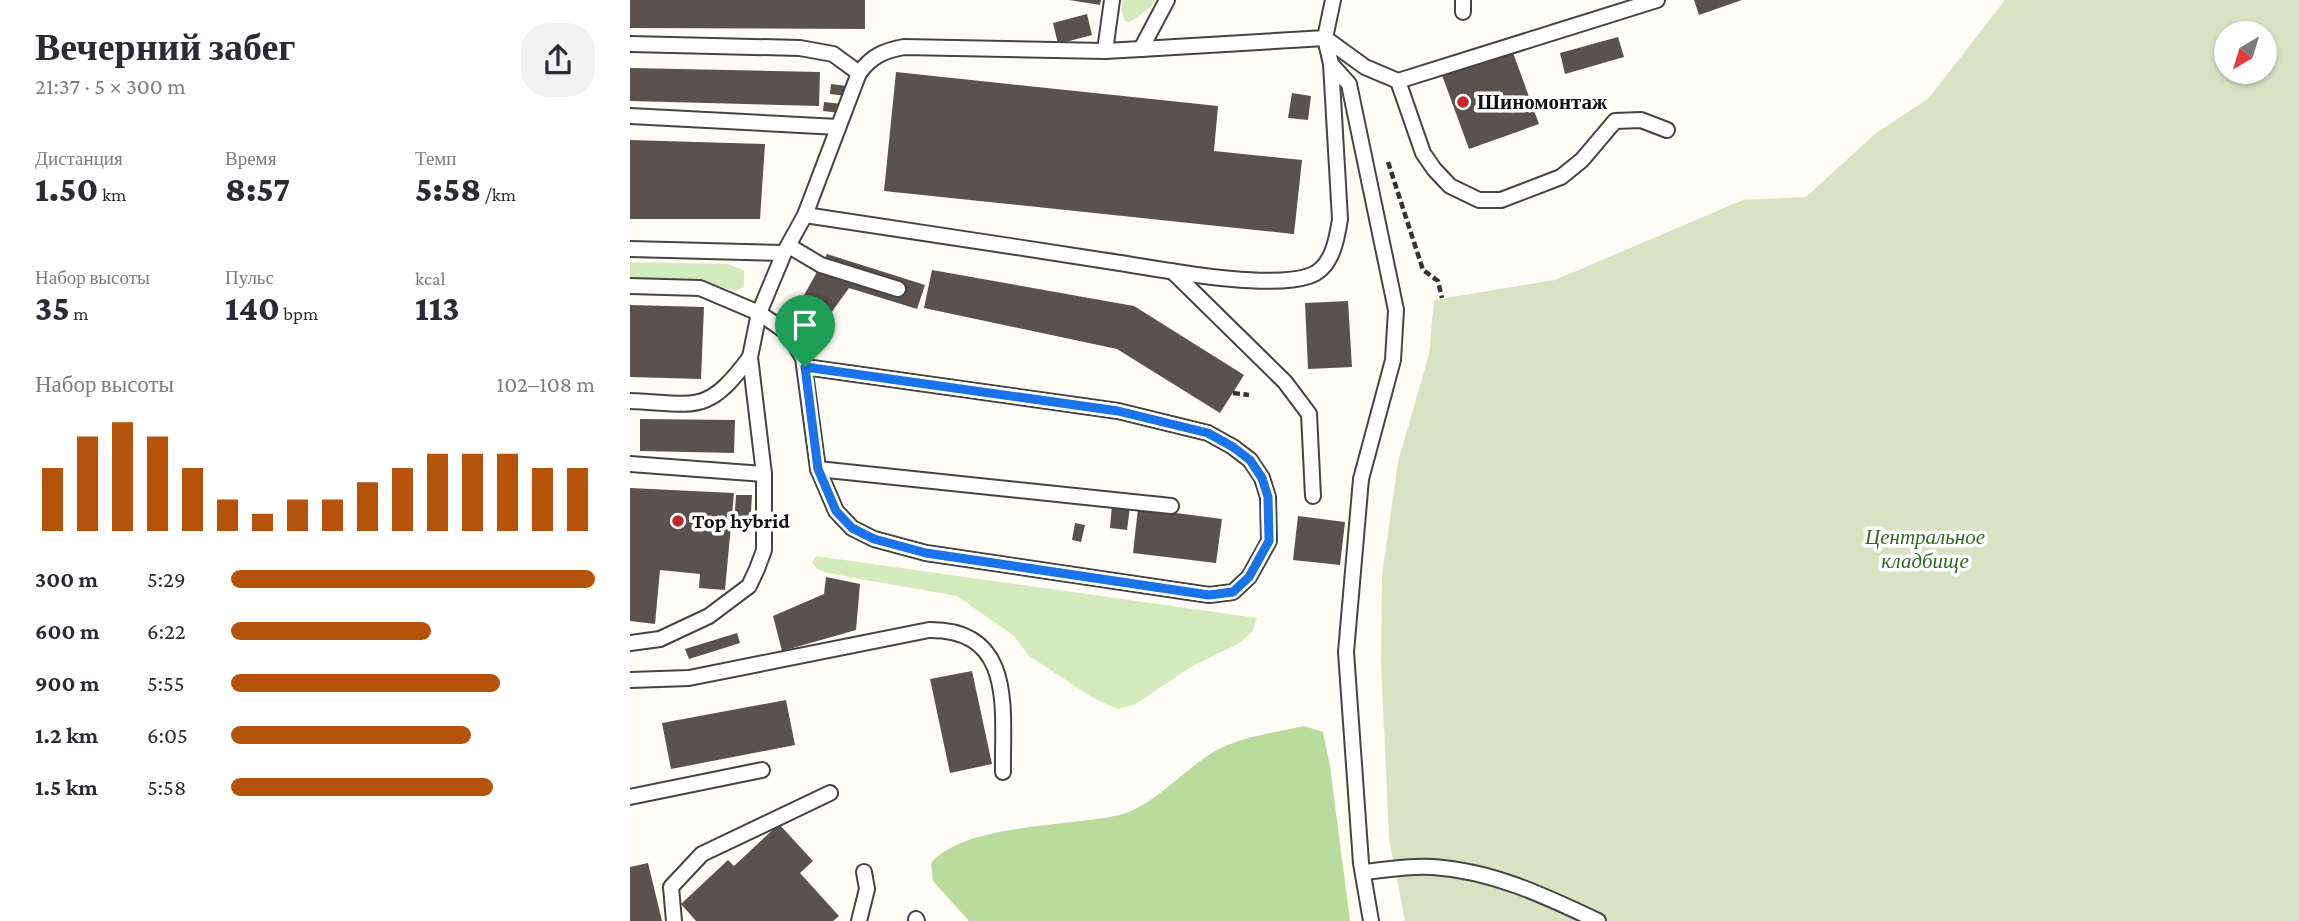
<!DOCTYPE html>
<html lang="ru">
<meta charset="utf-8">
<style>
:root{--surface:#fff;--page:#f2f2f3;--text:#2b2b33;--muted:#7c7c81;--accent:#b45309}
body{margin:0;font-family:"Crimson Pro",serif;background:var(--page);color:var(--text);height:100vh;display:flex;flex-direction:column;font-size:26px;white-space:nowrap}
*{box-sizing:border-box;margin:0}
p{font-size:23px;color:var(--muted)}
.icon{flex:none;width:38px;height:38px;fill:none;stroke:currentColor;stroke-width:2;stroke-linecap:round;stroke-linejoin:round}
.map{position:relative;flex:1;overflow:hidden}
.side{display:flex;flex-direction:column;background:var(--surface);width:630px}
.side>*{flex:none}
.needle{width:46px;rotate:218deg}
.tools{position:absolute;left:1584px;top:21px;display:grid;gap:14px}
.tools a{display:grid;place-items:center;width:63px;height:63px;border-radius:50%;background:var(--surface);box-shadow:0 2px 5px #0004;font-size:35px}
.pin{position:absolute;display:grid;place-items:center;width:60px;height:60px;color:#fff;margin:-72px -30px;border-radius:50% 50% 50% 0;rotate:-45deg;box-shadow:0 0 7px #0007}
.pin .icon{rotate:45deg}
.round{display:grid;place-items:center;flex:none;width:74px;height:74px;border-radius:28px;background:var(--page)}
.overview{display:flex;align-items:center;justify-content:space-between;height:119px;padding:0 35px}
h1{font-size:38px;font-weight:800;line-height:52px}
.metrics{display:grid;grid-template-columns:repeat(3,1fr);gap:10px;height:119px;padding:7px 35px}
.metrics div{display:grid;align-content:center}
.metrics b{font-size:35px;font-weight:800}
.metrics small{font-size:19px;font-weight:400}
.metrics p{font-size:19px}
.chart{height:196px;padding:14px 35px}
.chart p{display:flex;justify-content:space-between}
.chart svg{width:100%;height:126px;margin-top:7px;stroke:var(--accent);stroke-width:6}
ul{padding:0 35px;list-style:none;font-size:23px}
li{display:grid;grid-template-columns:112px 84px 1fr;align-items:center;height:52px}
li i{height:18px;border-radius:9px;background:var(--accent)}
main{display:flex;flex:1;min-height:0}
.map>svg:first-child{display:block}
.green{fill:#d5ebbd}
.forest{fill:#b9dc9c}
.cemetery{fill:#d9e3c4;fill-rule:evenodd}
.building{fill:#5a524d}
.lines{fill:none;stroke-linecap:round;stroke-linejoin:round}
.lane-casing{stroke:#444;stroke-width:18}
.path{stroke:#333;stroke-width:4.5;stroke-dasharray:7 3.5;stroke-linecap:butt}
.lane{stroke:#fff;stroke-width:14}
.route-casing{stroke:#fff;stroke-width:14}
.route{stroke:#1a73e8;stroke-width:9}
.poi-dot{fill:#c4262e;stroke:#fff;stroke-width:2.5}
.labels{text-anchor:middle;stroke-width:7;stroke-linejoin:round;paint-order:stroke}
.poi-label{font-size:21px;font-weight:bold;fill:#111;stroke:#fff;text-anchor:start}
.park-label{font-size:21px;font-style:italic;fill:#2f6b1f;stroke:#fff}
</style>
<main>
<section class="side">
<div class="overview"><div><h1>Вечерний забег</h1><p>21:37 · 5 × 300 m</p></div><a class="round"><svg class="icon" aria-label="share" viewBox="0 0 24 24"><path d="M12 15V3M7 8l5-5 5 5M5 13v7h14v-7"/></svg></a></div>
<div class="metrics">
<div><p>Дистанция</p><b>1.50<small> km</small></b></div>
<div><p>Время</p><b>8:57</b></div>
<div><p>Темп</p><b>5:58<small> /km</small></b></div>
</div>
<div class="metrics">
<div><p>Набор высоты</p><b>35<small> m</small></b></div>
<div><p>Пульс</p><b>140<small> bpm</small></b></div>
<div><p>kcal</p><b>113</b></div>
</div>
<div class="chart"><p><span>Набор высоты</span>102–108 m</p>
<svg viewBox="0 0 160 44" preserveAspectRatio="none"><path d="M5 44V22M15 44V11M25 44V6M35 44V11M45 44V22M55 44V33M65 44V38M75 44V33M85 44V33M95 44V27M105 44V22M115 44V17M125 44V17M135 44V17M145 44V22M155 44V22"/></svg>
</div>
<ul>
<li><b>300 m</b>5:29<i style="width:100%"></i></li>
<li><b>600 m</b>6:22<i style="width:55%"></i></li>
<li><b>900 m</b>5:55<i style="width:74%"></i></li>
<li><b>1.2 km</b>6:05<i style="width:66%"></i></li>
<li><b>1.5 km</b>5:58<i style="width:72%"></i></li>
</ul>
</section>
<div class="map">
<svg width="1669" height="921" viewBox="0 0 1669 921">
<rect width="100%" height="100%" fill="#fffdf5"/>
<!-- green -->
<g class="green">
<path d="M493 0H526L521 7 500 22 495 21 491 10Z"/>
<path d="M0 262 98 264 114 270V287L106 291 70 281 0 279Z"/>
<path d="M186 556 627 618 622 632 608 644 564 665 504 705 488 709 463 698 398 655 384 636 327 596 197 573 187 569 182 562Z"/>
</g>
<!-- forest -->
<path class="forest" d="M674 726 693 732 700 766 720 921H339L303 881 301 863C335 823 439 827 489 815 526 806 559 763 591 748 616 736 647 732 674 726Z"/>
<!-- cemetery -->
<path class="cemetery" d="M1375 0H1669V921H775L759 838 751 662 752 576 768 462 799 354 804 300 925 280 1113 200 1176 197 1246 133 1298 99ZM1596 33H1634V72H1596Z"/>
<!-- building -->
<g class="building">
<path d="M0 0H235V29L0 28Z"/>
<path d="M439 0H471L470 5Z"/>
<path d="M1064 0H1112L1069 15Z"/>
<path d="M457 14 462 35 428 44 423 23Z"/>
<path d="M988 37 994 57 935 74 930 53Z"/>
<path d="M882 50 909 124 839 149 812 75Z"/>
<path d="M0 68 190 72 189 106 0 101Z"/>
<path d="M266 72 588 106 584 151 672 160 664 234 254 191Z"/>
<path d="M201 84 217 86 216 96 200 94Z"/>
<path d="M662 93 681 96 678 120 658 118Z"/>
<path d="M194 102 212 104 210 113 193 111Z"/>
<path d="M0 140 135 144 130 219H0Z"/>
<path d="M197 254 295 285 287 309 219 288 196 320 169 304Z"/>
<path d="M302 270 504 306 614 375 590 413 487 349 294 308Z"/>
<path d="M718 301 722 367 678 369 675 303Z"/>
<path d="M0 305 74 307 71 379 0 377Z"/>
<path d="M10 419 105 420 104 453 10 451Z"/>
<path d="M0 488 104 493 95 590 69 588 70 574 30 570 25 624 0 621Z"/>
<path d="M106 495H122L120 527 104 525Z"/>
<path d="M482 505 500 507 497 530 480 528Z"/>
<path d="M508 508 592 519 586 563 503 553Z"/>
<path d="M668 516 715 522 710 565 663 560Z"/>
<path d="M445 523 455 525 451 542 442 540Z"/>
<path d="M196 577 230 584 226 630 152 651 143 616 194 594Z"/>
<path d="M107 633 110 643 59 659 55 649Z"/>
<path d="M342 671 362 764 320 773 300 679Z"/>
<path d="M156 700 165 745 41 769 32 723Z"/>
<path d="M149 824 183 861 170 873 209 916 203 921H66L51 904 98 860 104 866Z"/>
<path d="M18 863 32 921H0V867Z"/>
</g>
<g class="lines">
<!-- lane casing -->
<g class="lane-casing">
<g id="lane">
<path d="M537 0 511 49 695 38 703 0"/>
<path d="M833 12V0"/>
<path d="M695 38 735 67 768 81 1027 0"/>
<path d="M0 44 170 48 203 54 229 73"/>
<path d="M475 51 482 0"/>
<path d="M701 64 719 84 766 310 763 360 731 479 716 652 731 863 741 921"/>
<path d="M768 81 793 153 804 169 820 186 849 200H871L931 177 952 160 985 121 1011 120 1037 130"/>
<path d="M0 116 208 127"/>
<path d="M175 215C280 230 385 247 490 263 535 270 637 290 679 276 702 269 707 239 710 219L701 64 695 38"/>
<path d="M159 246 191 265 268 289"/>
<path d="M0 249 154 253"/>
<path d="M542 271 655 382 679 414 683 496"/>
<path d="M0 286 70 288 129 313 158 333 173 358 188 469 541 506"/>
<path d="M175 367 488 411 578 433 603 447 620 460 632 478 638 497 639 541 619 577 603 592 579 595 296 553 244 539 222 528 206 511 188 469"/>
<path d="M0 401C67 404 77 415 120 357"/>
<path d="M0 464 134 474"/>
<path d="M0 643 30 639 79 616 119 586 127 569 134 550V474L120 357 129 313 154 253 175 215 229 73C242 56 253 51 274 47L475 51 511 49"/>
<path d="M0 680 59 678 299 630C386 629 372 711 373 772"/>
<path d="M0 797 132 770"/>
<path d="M733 872C756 870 780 865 803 867 863 871 915 896 968 921"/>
<path d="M286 919 287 921"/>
<path d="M44 921 41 887 72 854 200 793"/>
<path d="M229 921 237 889 234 872"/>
</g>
</g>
<!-- path -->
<g class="path">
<path d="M758 162 793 270 808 281 812 298"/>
<path d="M603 393 619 395"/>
</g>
<!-- lane -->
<use href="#lane" class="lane"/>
</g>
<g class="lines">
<!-- route casing -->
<g class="route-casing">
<path id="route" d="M175 367 488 411 578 433 603 447 620 460 632 478 638 497 639 541 619 577 603 592 579 595 296 553 244 539 222 528 206 511 188 469Z"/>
</g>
<!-- route -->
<use href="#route" class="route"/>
</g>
<!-- markers -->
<g class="poi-dot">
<circle cx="833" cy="102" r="7"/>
<circle cx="48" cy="521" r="7"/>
</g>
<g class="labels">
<!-- poi labels -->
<g class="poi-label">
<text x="847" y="109">Шиномонтаж</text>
<text x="62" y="528">Top hybrid</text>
</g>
<!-- park labels -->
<g class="park-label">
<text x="1295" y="544">Центральное<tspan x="1295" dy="24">кладбище</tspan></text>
</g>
</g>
</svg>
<div class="tools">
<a><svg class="needle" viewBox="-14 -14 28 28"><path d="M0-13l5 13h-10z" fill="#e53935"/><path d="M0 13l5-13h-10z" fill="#7c7c81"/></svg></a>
</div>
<div class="pin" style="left:175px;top:367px;background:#1e9e55"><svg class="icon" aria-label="arrive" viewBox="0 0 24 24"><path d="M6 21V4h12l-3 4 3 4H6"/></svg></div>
</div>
</main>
